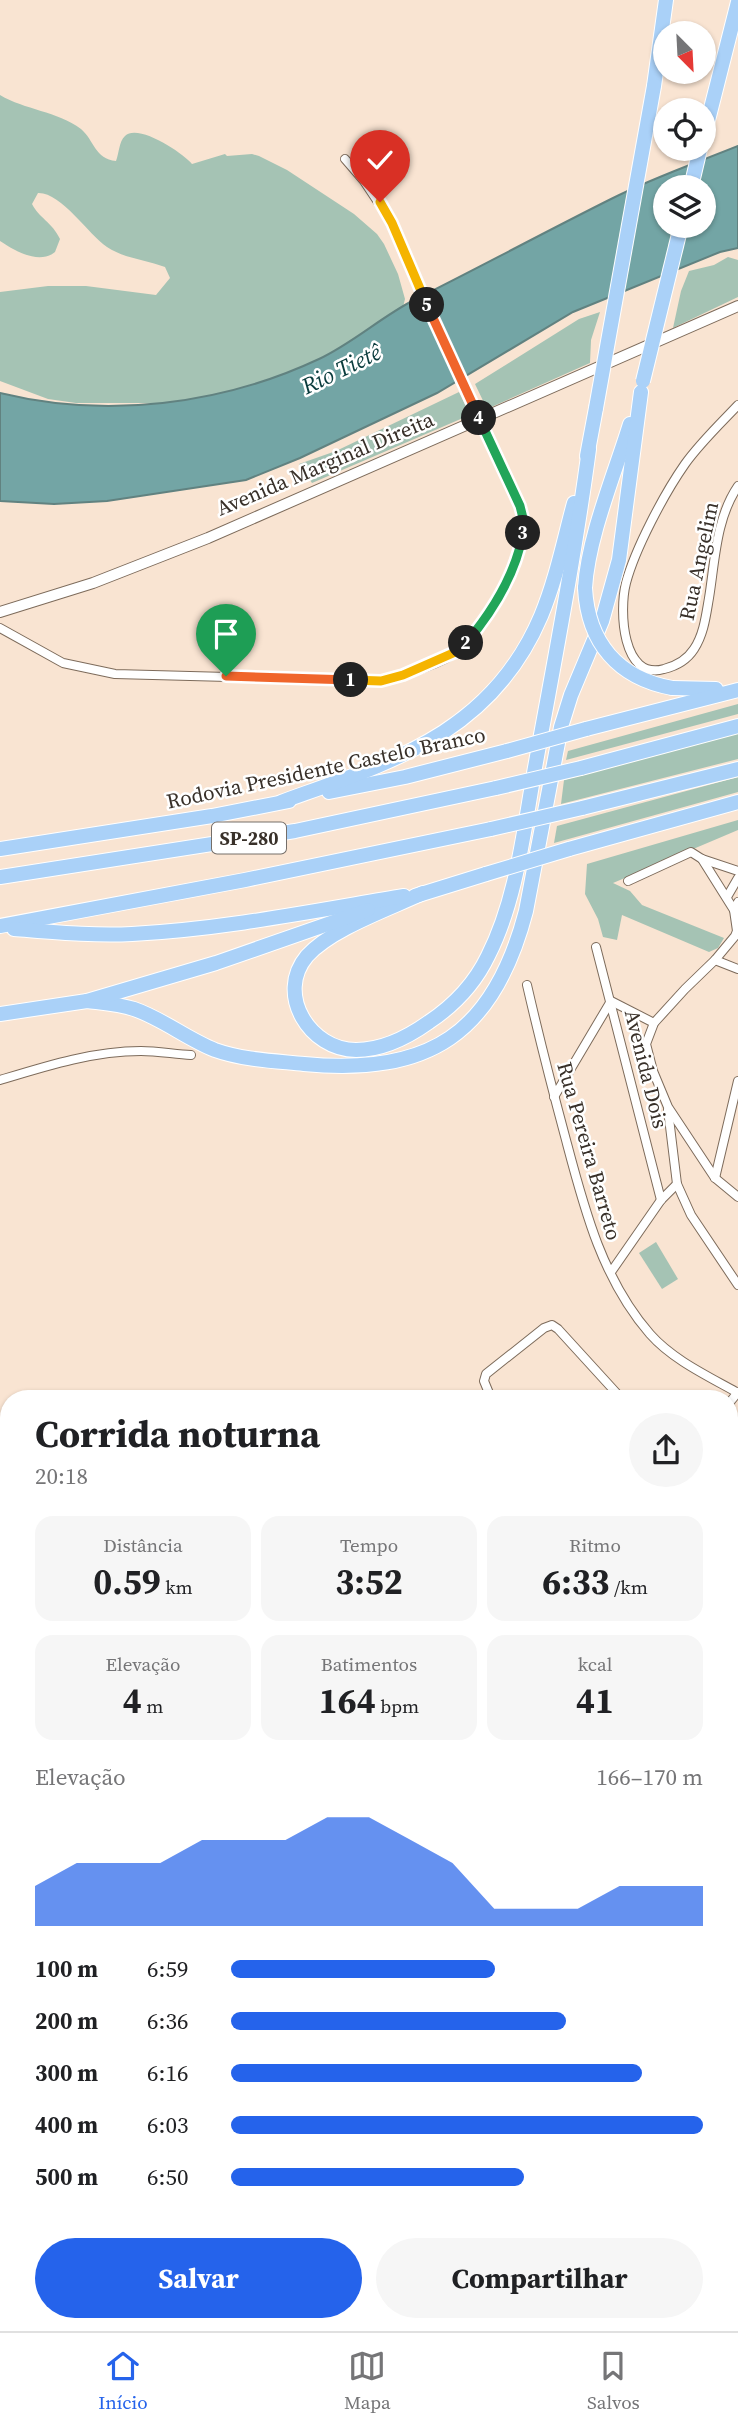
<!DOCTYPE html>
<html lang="pt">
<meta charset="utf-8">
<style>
:root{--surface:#fff;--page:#f6f6f6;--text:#202124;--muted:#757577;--line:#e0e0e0;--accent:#2563eb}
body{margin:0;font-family:"Source Serif 4",serif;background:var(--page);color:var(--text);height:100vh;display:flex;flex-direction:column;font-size:26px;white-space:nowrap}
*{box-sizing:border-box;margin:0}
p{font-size:23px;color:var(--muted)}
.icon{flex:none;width:38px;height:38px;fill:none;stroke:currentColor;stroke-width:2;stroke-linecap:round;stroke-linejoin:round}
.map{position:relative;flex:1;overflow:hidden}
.details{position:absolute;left:0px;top:1390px;width:738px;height:942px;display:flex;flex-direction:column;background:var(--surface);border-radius:28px 28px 0 0;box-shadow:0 2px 5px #0004}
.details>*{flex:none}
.needle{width:46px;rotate:156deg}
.controls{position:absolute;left:653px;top:21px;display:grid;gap:14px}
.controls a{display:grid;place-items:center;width:63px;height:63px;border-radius:50%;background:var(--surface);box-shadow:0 2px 5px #0004;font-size:35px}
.pin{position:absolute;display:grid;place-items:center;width:60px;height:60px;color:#fff;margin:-72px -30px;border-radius:50% 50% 50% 0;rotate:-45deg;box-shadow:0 0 7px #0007}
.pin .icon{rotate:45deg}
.km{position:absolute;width:35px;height:35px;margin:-18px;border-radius:50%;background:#222;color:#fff;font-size:19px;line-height:35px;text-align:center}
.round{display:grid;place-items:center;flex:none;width:74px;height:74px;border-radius:37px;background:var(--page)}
.overview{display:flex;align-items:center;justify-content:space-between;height:119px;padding:0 35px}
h1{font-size:38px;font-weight:700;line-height:52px}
.figures{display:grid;grid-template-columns:repeat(3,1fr);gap:10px;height:119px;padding:7px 35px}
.figures div{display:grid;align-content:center;border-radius:18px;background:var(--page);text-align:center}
.figures b{font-size:35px;font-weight:700}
.figures small{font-size:19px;font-weight:400}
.figures p{font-size:19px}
.chart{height:196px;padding:14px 35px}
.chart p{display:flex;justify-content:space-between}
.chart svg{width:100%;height:126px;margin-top:7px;fill:var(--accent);opacity:.7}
.action{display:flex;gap:14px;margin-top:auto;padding:14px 35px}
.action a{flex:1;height:80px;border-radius:42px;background:var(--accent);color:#fff;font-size:28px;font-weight:700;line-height:80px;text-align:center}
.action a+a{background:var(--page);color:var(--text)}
ul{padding:0 35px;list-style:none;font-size:23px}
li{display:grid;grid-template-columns:112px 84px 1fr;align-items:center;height:52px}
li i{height:18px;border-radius:9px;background:var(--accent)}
.tab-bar{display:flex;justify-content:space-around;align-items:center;height:98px;border-top:2px solid var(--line);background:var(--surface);font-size:19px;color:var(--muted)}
.tab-bar a{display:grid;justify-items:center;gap:4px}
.tab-bar .on{color:var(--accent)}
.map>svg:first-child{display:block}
.green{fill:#a5c3b4}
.water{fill:#73a5a5;stroke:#618280;stroke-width:2;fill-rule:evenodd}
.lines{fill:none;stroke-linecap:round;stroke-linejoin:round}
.minor-casing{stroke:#7d6b5b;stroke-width:10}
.secondary-casing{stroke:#7d6b5b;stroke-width:12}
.motorway-casing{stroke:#fff;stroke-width:16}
.minor{stroke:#fff;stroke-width:8}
.secondary{stroke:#fff;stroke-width:10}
.motorway{stroke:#aad1f8;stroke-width:14}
.minor-bridge-casing{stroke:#7d6b5b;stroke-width:10;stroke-linecap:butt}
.motorway-bridge-casing{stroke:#fff;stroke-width:16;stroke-linecap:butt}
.minor-bridge{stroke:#fff;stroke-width:8}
.motorway-bridge{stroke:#aad1f8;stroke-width:14}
.split-1-casing{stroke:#fff;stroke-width:14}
.split-2-casing{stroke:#fff;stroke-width:14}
.split-3-casing{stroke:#fff;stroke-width:14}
.split-4-casing{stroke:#fff;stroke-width:14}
.split-5-casing{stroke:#fff;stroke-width:14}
.split-6-casing{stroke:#fff;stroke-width:14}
.split-1{stroke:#f0652b;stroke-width:9}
.split-2{stroke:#f5b400;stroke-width:9}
.split-3{stroke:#22a559;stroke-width:9}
.split-4{stroke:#22a559;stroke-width:9}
.split-5{stroke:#f0652b;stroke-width:9}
.split-6{stroke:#f5b400;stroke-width:9}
.labels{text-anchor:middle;stroke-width:5;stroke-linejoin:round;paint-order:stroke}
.shield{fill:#fff;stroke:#746e69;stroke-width:2}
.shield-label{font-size:19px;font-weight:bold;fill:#383029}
.street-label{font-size:21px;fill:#383029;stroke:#fff}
.water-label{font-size:23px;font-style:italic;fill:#093b3c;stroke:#fff}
</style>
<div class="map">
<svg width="738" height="2331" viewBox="0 0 738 2331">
<rect width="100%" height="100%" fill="#f9e4d2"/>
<!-- green -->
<g class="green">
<path d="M0 95C25 110 57 111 81 129 94 140 95 159 116 161 119 154 119 141 125 136 138 123 183 153 192 164L225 154 227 156 252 154 259 156 287 170 354 214 377 234 384 244 398 274 405 299 403 307 356 345 245 391 162 403H76L48 399 0 381V292L48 286H86L156 295 170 278 165 267C146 260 123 258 107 247 88 234 61 192 38 193L32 204C39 218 52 222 60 239L55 252C39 265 15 251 0 241Z"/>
<path d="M728 257 738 260V297L673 328 681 291 689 271 714 265Z"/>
<path d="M600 312 591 340 590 363 487 409 475 384 579 319Z"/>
<path d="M459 392 470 415 312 483 299 464 336 451Z"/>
<path d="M738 704V714L566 760 568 751Z"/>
<path d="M738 733V759L561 804 564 780Z"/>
<path d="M738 777V792L554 843 557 826Z"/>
<path d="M738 820V830L613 883 630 891 642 905 724 938 718 948 709 952 622 915 617 940 603 937 598 919 585 894 587 864Z"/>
<path d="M656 1242 678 1279 662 1289 639 1253Z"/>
</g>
<!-- water -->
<path class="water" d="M738 146V248L720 252 573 312 437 393 300 458 246 480 107 501 54 504 0 501V393C106 419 221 405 319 359 353 343 381 317 414 300 480 267 545 232 611 199 652 178 696 163 738 146ZM665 187H704V226H665Z"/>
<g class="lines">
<!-- minor casing -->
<g class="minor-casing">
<g id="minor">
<path d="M345 159 364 181 392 223"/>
<path d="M738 405C720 424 700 443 685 464 664 494 635 549 626 583 619 610 622 681 664 669 676 666 687 660 694 649 704 634 706 615 709 598 715 561 716 518 738 486"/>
<path d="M0 628 63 663 115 674 381 681C403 675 443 664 461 649 488 625 527 557 523 520 522 506 514 492 508 480"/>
<path d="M702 859 734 910"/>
<path d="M628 881 691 852 702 859 738 871"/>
<path d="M727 897 738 878"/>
<path d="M738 902 734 910 737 931 735 936 715 960 685 989 654 1023 646 1044 653 1071 668 1107 715 1178 738 1197"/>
<path d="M596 947 661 1200"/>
<path d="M715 960 738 969"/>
<path d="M527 985C539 1037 552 1088 566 1140 584 1208 602 1279 650 1334 673 1360 708 1376 738 1393"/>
<path d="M0 1080C46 1066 93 1051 141 1051 157 1051 174 1054 191 1055"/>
<path d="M554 1097 611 1001 654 1023"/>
<path d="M668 1110 677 1184 691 1215 738 1285"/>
<path d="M715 1178 738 1081"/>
<path d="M611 1272 661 1200 677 1184"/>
<path d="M491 1398 484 1381 486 1374 544 1328 552 1325 558 1329 621 1398"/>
<path d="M730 1402 738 1392"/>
<path d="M730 1528 738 1535"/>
<path d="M730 1565 738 1557"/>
<path d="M730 1638 738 1636"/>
<path d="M0 1681 9 1688"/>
<path d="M730 1727 738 1739"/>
<path d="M0 1791 9 1792"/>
<path d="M730 1834 738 1844"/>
<path d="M0 1880H9"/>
<path d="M730 1965 738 1976"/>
<path d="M0 2000 9 2013"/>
<path d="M730 2073 738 2063"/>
<path d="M0 2137 9 2129"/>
<path d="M0 2220 9 2211"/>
<path d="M730 2295 738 2303"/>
<path d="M0 2305 9 2313"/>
<path d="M730 2313 738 2321"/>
<path d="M18 2322 28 2331"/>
<path d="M159 2322 167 2331"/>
<path d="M523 2322 537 2331"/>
<path d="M640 2322 648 2331"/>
<path d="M67 2331 76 2322"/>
<path d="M239 2331 244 2322"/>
<path d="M420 2331 441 2322"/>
</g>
</g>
<!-- secondary casing -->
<g class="secondary-casing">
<path id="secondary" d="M0 612 93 583 208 538 738 306"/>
</g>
<!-- motorway casing -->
<g class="motorway-casing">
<g id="motorway">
<path d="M654 86 666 0"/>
<path d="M704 136 738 2"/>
<path d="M691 187 700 149"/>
<path d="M587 456 596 408"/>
<path d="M585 588C588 537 615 473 630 424"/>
<path d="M672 688 716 689"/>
<path d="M586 729 738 690"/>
<path d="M581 768 738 726"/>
<path d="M329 792 405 777 507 751"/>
<path d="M281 802C391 762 491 734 541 616 556 580 564 540 574 503"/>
<path d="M582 808 738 769"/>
<path d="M0 849 212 816 289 801"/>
<path d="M569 849 738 802"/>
<path d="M0 877 295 831 496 788"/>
<path d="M423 893C389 909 331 929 307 956 275 994 310 1050 356 1050 381 1050 408 1037 429 1022 453 1006 475 983 488 956 518 897 524 826 536 762 555 658 575 554 589 449"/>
<path d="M415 896 486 874"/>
<path d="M0 926 245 880 491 829"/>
<path d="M14 929C53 932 93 936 132 934 224 929 314 911 404 896"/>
<path d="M87 1001C103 1003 119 1004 134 1009 163 1019 187 1039 215 1050 243 1060 275 1061 304 1064 429 1076 494 1034 526 911L561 727 571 695 602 621 619 560 641 392"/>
<path d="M0 1014 87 1001 216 963 368 910"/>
</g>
</g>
<!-- minor -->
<use href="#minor" class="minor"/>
<!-- secondary -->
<use href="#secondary" class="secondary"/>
<!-- motorway -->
<use href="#motorway" class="motorway"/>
<!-- minor-bridge casing -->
<g class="minor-bridge-casing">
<path id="minor-bridge" d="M392 223 508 480"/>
</g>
<!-- motorway-bridge casing -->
<g class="motorway-bridge-casing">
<g id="motorway-bridge">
<path d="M643 381 681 226"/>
<path d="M596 408 654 86"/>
<path d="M585 588C588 643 618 678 672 688"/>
<path d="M507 751 586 729"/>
<path d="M496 788 581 768"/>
<path d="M491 829 582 808"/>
<path d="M486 874 569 849"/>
</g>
</g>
<!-- minor-bridge -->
<use href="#minor-bridge" class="minor-bridge"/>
<!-- motorway-bridge -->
<use href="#motorway-bridge" class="motorway-bridge"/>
</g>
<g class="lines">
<!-- split-1 casing -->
<g class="split-1-casing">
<path id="split-1" d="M226 676 351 680"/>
</g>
<!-- split-2 casing -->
<g class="split-2-casing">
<path id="split-2" d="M351 680 381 681 403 675 460 650 466 643"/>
</g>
<!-- split-3 casing -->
<g class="split-3-casing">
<path id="split-3" d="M466 643C492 612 516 573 523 533"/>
</g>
<!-- split-4 casing -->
<g class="split-4-casing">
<path id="split-4" d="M479 418 520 506 523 518V533"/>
</g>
<!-- split-5 casing -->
<g class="split-5-casing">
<path id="split-5" d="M427 305 479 418"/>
</g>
<!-- split-6 casing -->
<g class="split-6-casing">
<path id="split-6" d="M380 202 392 223 427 305"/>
</g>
<!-- split-1 -->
<use href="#split-1" class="split-1"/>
<!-- split-2 -->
<use href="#split-2" class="split-2"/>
<!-- split-3 -->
<use href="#split-3" class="split-3"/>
<!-- split-4 -->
<use href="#split-4" class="split-4"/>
<!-- split-5 -->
<use href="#split-5" class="split-5"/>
<!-- split-6 -->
<use href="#split-6" class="split-6"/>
</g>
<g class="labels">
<!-- shield labels -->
<rect class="shield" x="212" y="822.5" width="74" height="31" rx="5"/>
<g class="shield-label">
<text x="249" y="845">SP-280</text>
</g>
<!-- street labels -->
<g class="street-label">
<text transform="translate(325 464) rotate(-23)" y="7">Avenida Marginal Direita</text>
<text transform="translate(699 561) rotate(-78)" y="7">Rua Angelim</text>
<text transform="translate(326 768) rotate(-12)" y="7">Rodovia Presidente Castelo Branco</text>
<text transform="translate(646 1069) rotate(76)" y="7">Avenida Dois</text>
<text transform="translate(589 1151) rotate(74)" y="7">Rua Pereira Barreto</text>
</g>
<!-- water labels -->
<g class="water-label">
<text transform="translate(341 369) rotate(-26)" y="8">Rio Tietê</text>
</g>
</g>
</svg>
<div class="controls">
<a><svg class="needle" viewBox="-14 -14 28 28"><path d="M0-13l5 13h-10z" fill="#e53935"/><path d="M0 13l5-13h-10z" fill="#757577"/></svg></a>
<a><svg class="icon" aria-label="locate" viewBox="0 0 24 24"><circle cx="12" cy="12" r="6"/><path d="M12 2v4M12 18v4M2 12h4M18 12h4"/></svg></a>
<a><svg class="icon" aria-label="layers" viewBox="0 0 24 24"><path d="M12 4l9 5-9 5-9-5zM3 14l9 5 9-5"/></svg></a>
</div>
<div class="pin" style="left:226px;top:676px;background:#1e9e55"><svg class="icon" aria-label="arrive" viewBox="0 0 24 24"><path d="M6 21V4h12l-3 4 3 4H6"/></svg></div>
<div class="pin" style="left:380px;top:202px;background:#d93025"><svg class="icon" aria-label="check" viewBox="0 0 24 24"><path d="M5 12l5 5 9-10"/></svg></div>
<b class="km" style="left:351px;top:680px">1</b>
<b class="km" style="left:466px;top:643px">2</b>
<b class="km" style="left:523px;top:533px">3</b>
<b class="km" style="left:479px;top:418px">4</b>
<b class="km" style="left:427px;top:305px">5</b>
<section class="details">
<div class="overview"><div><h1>Corrida noturna</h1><p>20:18</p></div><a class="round"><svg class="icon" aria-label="share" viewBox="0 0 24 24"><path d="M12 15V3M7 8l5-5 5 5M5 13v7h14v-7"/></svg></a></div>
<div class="figures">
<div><p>Distância</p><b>0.59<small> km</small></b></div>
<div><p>Tempo</p><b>3:52</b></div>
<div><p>Ritmo</p><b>6:33<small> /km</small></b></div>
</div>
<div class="figures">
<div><p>Elevação</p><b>4<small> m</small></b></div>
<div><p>Batimentos</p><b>164<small> bpm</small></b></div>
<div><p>kcal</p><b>41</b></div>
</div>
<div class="chart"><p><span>Elevação</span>166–170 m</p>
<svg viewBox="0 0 160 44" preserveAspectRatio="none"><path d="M0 44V30L10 22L20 22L30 22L40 14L50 14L60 14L70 6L80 6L90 14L100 22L110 38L120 38L130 38L140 30L150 30L160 30V44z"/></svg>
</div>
<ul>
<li><b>100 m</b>6:59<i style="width:56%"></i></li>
<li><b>200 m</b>6:36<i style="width:71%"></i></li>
<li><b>300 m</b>6:16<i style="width:87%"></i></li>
<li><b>400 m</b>6:03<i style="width:100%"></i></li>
<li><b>500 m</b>6:50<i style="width:62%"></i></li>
</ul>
<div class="action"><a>Salvar</a><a>Compartilhar</a></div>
</section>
</div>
<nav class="tab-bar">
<a class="on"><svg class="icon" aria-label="home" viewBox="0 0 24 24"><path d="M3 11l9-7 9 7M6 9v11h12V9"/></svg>Início</a>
<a><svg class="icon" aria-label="map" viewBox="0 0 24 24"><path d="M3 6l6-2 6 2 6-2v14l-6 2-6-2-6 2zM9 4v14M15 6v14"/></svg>Mapa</a>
<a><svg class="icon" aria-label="saved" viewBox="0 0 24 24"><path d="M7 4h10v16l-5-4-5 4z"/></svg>Salvos</a>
</nav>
